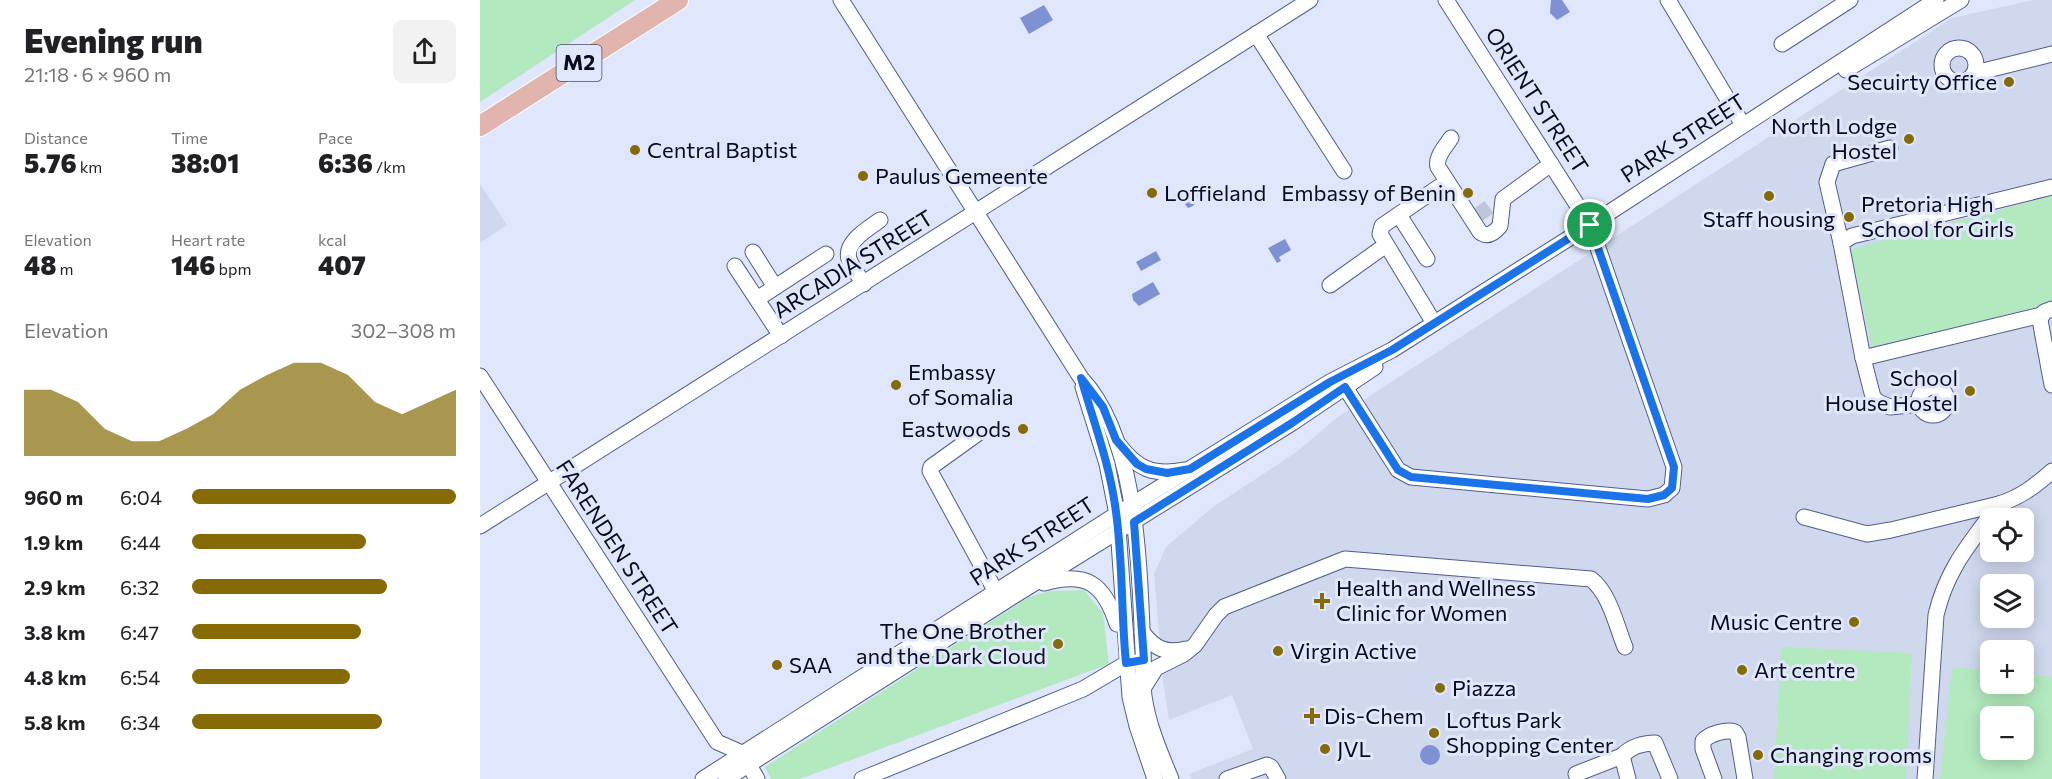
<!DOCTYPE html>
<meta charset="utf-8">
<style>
:root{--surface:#fff;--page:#f2f2f2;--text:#202124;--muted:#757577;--accent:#856a06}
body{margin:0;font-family:Commissioner,sans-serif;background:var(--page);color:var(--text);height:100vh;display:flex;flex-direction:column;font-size:22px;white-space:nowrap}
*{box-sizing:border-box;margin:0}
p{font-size:20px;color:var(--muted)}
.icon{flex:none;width:33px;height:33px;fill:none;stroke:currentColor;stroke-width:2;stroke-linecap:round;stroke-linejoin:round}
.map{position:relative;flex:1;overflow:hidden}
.details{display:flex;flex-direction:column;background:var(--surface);width:480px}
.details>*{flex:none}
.fabs{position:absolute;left:1500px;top:508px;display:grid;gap:12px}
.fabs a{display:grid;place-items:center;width:54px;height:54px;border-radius:9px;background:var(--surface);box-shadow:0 3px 15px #0003;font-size:30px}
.pin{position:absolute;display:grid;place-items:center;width:51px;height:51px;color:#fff;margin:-26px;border:3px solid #fff;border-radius:50%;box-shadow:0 2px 6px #0007}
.round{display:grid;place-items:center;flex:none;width:63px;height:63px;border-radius:9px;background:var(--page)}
.headline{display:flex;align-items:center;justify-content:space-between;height:102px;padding:0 24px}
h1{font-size:33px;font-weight:800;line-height:45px}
.stats{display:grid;grid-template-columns:repeat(3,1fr);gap:9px;height:102px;padding:6px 24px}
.stats div{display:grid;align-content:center}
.stats b{font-size:26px;font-weight:800}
.stats small{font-size:16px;font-weight:400}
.stats p{font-size:16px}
.chart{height:168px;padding:12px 24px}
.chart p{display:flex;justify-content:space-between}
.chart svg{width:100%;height:108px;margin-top:6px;fill:var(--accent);opacity:.7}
ul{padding:0 24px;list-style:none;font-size:20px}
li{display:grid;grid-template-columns:96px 72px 1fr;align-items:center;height:45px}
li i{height:15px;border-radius:8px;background:var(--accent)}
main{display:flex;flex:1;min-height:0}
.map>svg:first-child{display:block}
.built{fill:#d0d8ee;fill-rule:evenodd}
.green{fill:#b2e9be;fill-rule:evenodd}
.water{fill:#7d91d3}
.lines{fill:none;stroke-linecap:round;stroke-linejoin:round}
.minor-tunnel{stroke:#bfc6db;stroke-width:15;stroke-dasharray:15 8;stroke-linecap:butt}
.minor-casing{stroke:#515e8a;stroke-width:17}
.major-casing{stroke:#fff;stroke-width:22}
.minor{stroke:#fff;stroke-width:15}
.major{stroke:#e1b5ad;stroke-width:20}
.route-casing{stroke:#fff;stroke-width:12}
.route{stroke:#1a73e8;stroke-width:8}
.poi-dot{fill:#856a06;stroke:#e0e7fc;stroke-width:2}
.labels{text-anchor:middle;stroke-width:6;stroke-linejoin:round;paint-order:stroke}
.shield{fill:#e0e7fc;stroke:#484e60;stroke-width:1.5}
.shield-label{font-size:21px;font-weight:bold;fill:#070c1d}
.poi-label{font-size:22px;fill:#070c1d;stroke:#e0e7fc;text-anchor:start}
.street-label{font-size:22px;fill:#070c1d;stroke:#e0e7fc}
</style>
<main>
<section class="details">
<div class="headline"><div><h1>Evening run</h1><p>21:18 · 6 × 960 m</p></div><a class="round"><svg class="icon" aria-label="share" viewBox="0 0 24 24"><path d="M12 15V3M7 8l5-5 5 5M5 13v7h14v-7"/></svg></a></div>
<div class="stats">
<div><p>Distance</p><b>5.76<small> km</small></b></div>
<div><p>Time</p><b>38:01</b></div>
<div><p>Pace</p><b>6:36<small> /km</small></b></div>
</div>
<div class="stats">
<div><p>Elevation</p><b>48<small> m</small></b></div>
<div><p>Heart rate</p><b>146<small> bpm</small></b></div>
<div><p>kcal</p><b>407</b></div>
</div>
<div class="chart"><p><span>Elevation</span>302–308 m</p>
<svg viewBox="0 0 160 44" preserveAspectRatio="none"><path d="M0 44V17L10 17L20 22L30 33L40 38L50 38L60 33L70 27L80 17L90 11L100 6L110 6L120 11L130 22L140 27L150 22L160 17V44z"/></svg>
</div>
<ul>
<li><b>960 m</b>6:04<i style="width:100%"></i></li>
<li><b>1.9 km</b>6:44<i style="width:66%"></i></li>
<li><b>2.9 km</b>6:32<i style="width:74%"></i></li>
<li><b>3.8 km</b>6:47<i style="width:64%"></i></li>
<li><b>4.8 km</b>6:54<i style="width:60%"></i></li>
<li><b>5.8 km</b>6:34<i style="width:72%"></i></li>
</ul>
</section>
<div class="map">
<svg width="1572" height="779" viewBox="0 0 1572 779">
<rect width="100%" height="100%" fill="#e0e7fc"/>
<!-- built -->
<g class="built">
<path d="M1553 0H1572V779H712L709 774 773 749 752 695 689 720 683 682 674 574 686 547 733 507 815 453 859 416 1472 18ZM1510 519H1544V552H1510ZM1510 585H1544V618H1510ZM1510 651H1544V684H1510ZM1510 717H1544V750H1510Z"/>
<path d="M0 184 27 225 0 243Z"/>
</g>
<!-- green -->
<g class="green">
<path d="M0 0H155L0 102Z"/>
<path d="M1572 196V303L1392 348 1371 249Z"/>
<path d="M604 590 623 613 629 664 320 779H291L285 767 549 597 570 591Z"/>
<path d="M1301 647 1432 653 1426 779H1294Z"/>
<path d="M1472 667 1510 671V684H1544V674L1572 677V779H1460ZM1510 717H1544V750H1510Z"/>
</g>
<!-- water -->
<g class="water">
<path d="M1071 0H1082L1090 12 1077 20 1070 13Z"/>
<path d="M564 5 573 20 549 34 540 18Z"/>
<path d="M721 185 727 189 717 198C716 204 714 206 708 208L704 203 705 193Z"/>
<path d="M805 239 811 250 799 257 801 261 797 263 788 248Z"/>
<path d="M676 251 681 260 661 271 656 262Z"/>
<path d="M673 282 680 294 659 306 653 300 652 294Z"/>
<circle cx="950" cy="755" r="10"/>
</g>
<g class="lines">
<!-- minor-tunnel -->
<path class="minor-tunnel" d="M998 215 1009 207"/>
<!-- minor casing -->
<g class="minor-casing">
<g id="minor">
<path d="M361 0 601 378C659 440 659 569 663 650 664 665 662 681 664 696 668 725 680 752 691 779"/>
<path d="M1188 0 1263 125"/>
<path d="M776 34 864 171"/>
<path d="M1302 44 1370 0"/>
<circle cx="1479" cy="65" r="17"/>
<path d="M1366 70 1481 0"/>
<path d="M1495 73 1572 54"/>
<path d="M971 138C966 146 955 157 958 167L1000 232C1008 238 1015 232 1020 226L1023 199 1071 164"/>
<path d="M919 215 947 259"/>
<path d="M1361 243 1347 182 1353 164 1410 148"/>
<path d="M273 252 295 287"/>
<path d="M255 266 301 336"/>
<path d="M384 284C379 276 372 268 369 259 364 242 389 228 400 220"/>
<path d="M850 285 906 245"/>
<path d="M277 299 346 254"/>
<path d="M1572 309 1564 312 1560 320 1572 385"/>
<path d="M954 323 900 234 902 226 959 187"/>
<path d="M1383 358 1561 315"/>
<path d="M0 376 237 742 262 753 277 779"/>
<circle cx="1453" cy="401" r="14"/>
<path d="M603 387 627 464 637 514 650 697 657 726 675 779"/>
<path d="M865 387 918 470 931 477 1168 499 1184 495 1192 488 1194 467 1110 225 966 0"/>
<path d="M1439 404 1410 407 1398 402 1393 397 1383 358 1361 243 1372 236 1572 187"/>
<path d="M497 434 451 467 450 471 516 592"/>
<path d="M639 445C657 469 674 476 704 470"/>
<path d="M1324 517 1387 534 1411 530 1519 504C1541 497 1555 486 1572 471"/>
<path d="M0 526 830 0"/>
<path d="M564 583C607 571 624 584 637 624"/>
<path d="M662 632C675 649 686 654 706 649"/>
<path d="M664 687 676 668 704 654 715 645 736 615 744 607 865 559 1111 579C1130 594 1136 625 1145 647"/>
<path d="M1096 774 1142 756"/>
<path d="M223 779 637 514 850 382 912 350 1110 225 1456 0"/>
<path d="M246 779 532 597 812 423 895 367"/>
<path d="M382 779 603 689 647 663 654 662"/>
<path d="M747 779 787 765 791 767 798 779"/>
<path d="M1148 779 1142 756C1150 747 1163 743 1175 743L1190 779"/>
<path d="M1234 779 1223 749V741C1229 734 1246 729 1255 732L1258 737 1265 779"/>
<path d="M1445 779 1456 615C1467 568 1491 542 1519 504"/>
</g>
</g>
<!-- major casing -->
<g class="major-casing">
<path id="major" d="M0 126 198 0"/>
</g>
<!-- minor -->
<use href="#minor" class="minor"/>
<!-- major -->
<use href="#major" class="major"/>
</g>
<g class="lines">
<!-- route casing -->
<g class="route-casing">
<path id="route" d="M1110 225 1194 467 1192 488 1184 495 1168 499 931 477 918 470 865 387 812 423 654 522 664 660 646 663C641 613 643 562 636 512 630 465 614 423 601 378L623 407 636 440 657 464 666 469 687 473 710 469 850 382 912 350Z"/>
</g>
<!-- route -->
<use href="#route" class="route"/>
</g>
<!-- markers -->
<g class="poi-dot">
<circle cx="1529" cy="82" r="6"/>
<circle cx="1429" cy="139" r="6"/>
<circle cx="155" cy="150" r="6"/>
<circle cx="383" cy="176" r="6"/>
<circle cx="672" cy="193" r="6"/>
<circle cx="988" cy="193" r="6"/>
<circle cx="1289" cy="196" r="6"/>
<circle cx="1369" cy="217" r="6"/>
<circle cx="416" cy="385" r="6"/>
<circle cx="1490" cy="391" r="6"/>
<circle cx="543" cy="429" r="6"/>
<path d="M839 592h6v6h6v6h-6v6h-6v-6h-6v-6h6z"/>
<circle cx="1374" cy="622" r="6"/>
<circle cx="578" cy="644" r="6"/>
<circle cx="798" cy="651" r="6"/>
<circle cx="297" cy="665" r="6"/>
<circle cx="1262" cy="670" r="6"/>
<circle cx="960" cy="688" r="6"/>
<path d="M829 707h6v6h6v6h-6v6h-6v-6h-6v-6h6z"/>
<circle cx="954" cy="733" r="6"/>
<circle cx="845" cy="749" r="6"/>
<circle cx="1278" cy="755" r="6"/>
</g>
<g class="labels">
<!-- shield labels -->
<rect class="shield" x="76.5" y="45" width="45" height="36" rx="4.5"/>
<g class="shield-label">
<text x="99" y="70">M2</text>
</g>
<!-- poi labels -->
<g class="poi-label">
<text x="1517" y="90" text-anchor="end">Secuirty Office</text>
<text x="1417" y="134" text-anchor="end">North Lodge<tspan x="1417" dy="25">Hostel</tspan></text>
<text x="167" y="158">Central Baptist</text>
<text x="395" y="184">Paulus Gemeente</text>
<text x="684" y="201">Loffieland</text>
<text x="976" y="201" text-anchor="end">Embassy of Benin</text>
<text x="1381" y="212">Pretoria High<tspan x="1381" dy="25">School for Girls</tspan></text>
<text x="1289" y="227" text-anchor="middle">Staff housing</text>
<text x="428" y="380">Embassy<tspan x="428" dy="25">of Somalia</tspan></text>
<text x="1478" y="386" text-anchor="end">School<tspan x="1478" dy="25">House Hostel</tspan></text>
<text x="531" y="437" text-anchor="end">Eastwoods</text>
<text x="856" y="596">Health and Wellness<tspan x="856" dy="25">Clinic for Women</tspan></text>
<text x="1362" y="630" text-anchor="end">Music Centre</text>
<text x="566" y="639" text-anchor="end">The One Brother<tspan x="566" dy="25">and the Dark Cloud</tspan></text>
<text x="810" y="659">Virgin Active</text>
<text x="309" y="673">SAA</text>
<text x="1274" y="678">Art centre</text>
<text x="972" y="696">Piazza</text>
<text x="844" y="724">Dis-Chem</text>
<text x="966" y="728">Loftus Park<tspan x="966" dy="25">Shopping Center</tspan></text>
<text x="857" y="757">JVL</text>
<text x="1290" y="763">Changing rooms</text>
</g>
<!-- street labels -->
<g class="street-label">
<text transform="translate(1057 100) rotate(57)" y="8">ORIENT STREET</text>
<text transform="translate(1203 138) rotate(-33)" y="8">PARK STREET</text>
<text transform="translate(373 264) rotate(-32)" y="8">ARCADIA STREET</text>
<text transform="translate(552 541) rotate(-33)" y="8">PARK STREET</text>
<text transform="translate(137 547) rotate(57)" y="8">FARENDEN STREET</text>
</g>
</g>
</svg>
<div class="fabs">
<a><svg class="icon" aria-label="locate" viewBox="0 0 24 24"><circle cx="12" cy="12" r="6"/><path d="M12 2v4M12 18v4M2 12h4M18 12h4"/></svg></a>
<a><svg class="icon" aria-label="layers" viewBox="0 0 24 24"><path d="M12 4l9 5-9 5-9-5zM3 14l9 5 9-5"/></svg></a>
<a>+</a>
<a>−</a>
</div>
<div class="pin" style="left:1110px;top:225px;background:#1e9e55"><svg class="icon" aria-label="arrive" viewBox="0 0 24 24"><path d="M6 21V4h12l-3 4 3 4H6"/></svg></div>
</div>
</main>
